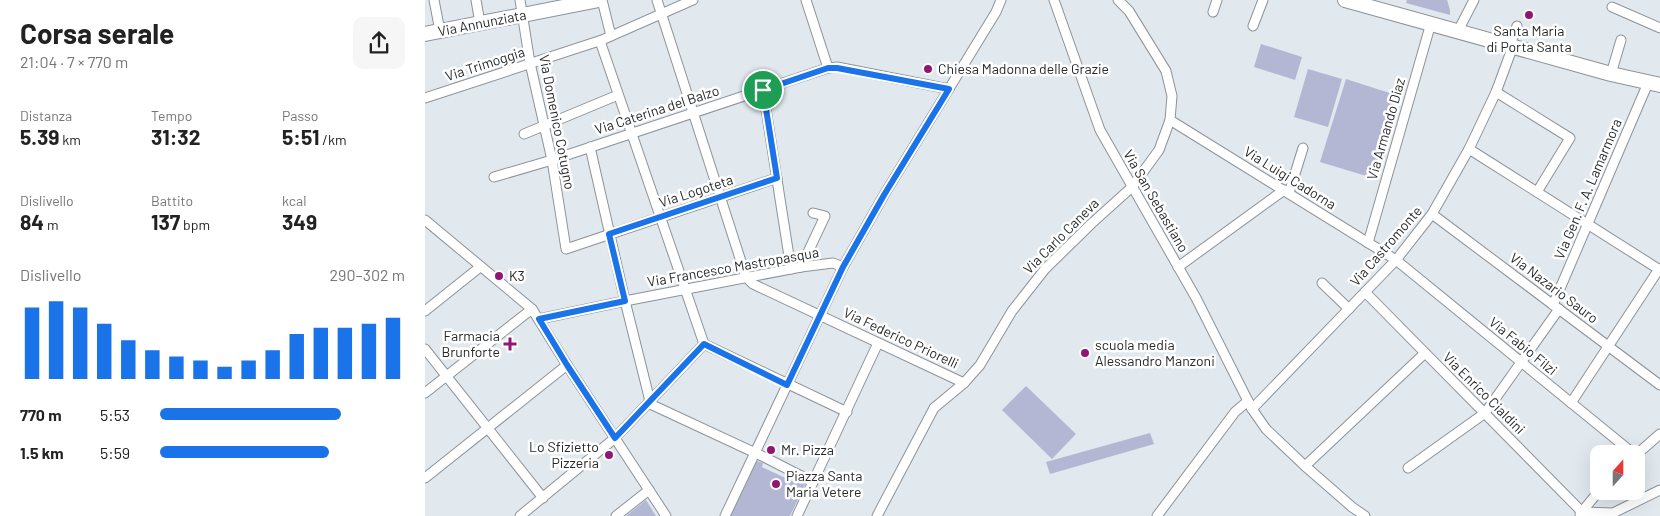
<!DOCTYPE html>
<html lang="it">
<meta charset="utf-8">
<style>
:root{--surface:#fff;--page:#f6f6f6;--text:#222;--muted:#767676;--accent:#1a73e8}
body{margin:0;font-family:Barlow,sans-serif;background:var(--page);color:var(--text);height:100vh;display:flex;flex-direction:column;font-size:19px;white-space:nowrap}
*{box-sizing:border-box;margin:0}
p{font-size:16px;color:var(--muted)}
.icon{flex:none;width:28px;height:28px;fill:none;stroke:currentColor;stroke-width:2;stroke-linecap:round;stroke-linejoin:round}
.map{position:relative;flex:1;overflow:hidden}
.panel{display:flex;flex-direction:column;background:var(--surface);width:425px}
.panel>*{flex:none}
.needle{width:32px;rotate:21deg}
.buttons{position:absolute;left:1165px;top:445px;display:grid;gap:10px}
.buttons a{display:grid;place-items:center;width:55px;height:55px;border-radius:10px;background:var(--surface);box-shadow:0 5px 20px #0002;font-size:25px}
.pin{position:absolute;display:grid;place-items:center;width:42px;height:42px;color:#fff;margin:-21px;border:2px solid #fff;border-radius:50%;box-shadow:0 1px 5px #0007}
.round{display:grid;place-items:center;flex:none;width:52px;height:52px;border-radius:10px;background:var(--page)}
.head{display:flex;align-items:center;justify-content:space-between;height:85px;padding:0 20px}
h1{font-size:28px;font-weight:700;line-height:38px}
.stats{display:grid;grid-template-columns:repeat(3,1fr);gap:8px;height:85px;padding:5px 20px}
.stats div{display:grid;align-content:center}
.stats b{font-size:21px;font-weight:700}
.stats small{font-size:14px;font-weight:400}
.stats p{font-size:14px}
.chart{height:140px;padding:10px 20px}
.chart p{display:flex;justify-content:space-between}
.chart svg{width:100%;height:90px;margin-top:5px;stroke:var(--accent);stroke-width:6}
ul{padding:0 20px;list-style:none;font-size:16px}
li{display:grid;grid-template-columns:80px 60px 1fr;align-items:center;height:38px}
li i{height:12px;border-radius:6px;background:var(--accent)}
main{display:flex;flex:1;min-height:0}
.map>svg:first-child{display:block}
.green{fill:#b4b7d3}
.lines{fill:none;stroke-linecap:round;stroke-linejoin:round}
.street-casing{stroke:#8d9399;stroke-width:11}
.secondary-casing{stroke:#8d9399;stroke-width:16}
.street{stroke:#fff;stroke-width:9}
.secondary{stroke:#fff;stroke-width:14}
.route-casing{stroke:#fff;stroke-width:10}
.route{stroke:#1a73e8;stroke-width:6}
.poi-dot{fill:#911673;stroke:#fff;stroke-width:2}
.labels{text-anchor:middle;stroke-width:5;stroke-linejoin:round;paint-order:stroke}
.street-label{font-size:14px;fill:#26292b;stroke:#fff}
.poi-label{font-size:14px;fill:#26292b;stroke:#fff;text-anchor:start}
</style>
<main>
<section class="panel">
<div class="head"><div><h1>Corsa serale</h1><p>21:04 · 7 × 770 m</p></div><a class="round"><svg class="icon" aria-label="share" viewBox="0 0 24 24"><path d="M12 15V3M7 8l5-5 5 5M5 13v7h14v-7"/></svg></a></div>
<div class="stats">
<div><p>Distanza</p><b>5.39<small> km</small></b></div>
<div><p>Tempo</p><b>31:32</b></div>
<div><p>Passo</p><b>5:51<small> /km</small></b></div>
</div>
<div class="stats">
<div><p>Dislivello</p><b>84<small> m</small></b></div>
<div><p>Battito</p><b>137<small> bpm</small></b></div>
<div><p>kcal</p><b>349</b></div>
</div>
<div class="chart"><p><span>Dislivello</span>290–302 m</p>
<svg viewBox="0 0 160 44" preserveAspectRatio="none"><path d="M5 44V9M15 44V6M25 44V9M35 44V17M45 44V25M55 44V30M65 44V33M75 44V35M85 44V38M95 44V35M105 44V30M115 44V22M125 44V19M135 44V19M145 44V17M155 44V14"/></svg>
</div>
<ul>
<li><b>770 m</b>5:53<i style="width:74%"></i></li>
<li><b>1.5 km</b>5:59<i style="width:69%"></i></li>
</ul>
</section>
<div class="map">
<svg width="1235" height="516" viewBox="0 0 1235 516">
<rect width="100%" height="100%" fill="#e1e8ee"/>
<!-- green -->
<g class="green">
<path d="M982 0H1022L1025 10V15L981 3Z"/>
<path d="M836 44 877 57 870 80 829 67Z"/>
<path d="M883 69 917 79 903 127 869 117Z"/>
<path d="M921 79 974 96 948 178 895 162Z"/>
<path d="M601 386 651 434 627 459 577 410Z"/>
<path d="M725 433 729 444 625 474 621 462Z"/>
<path d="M332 461 338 463 337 467 371 483 374 480 380 485 365 516H305L329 462Z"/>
<path d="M221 500 231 516H201Z"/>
</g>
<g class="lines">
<!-- street casing -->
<g class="street-casing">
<g id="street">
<path d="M9 0 15 31"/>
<path d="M51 0 55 23"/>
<path d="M95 0 105 63 127 160 141 249 352 178"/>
<path d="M177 0 186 36"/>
<path d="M232 0 321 277 328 284 539 383"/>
<path d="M381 0 403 68"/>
<path d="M629 0 675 130 771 298 827 409 841 429 880 466 927 507 940 516"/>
<path d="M1187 7 1235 28"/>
<path d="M788 12 792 0"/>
<path d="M828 26 838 0"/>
<path d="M1033 31 1049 0"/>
<path d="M175 41 279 344"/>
<path d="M1085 45 1092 26"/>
<path d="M1186 74 1196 40"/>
<path d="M338 90 366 269"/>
<path d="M1071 92 1145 138 1112 192"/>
<path d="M0 98 177 40 268 0"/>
<path d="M745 120 971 260 1209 454"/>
<path d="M99 134 193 95"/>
<path d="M165 147 200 301 225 401"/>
<path d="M1044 149 1235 270"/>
<path d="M69 177 127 160 403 68 412 67 524 89"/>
<path d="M864 193 878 148"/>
<path d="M1007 214 1235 385"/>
<path d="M0 220 107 309 142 365 241 516"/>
<path d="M943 243 1006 23"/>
<path d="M376 267 400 216 388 213"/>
<path d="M753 267 859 190"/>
<path d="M897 283 924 309"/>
<path d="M940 292 1161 516"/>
<path d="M1128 305 1223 83"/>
<path d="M0 311 55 267"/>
<path d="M114 319 200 301 376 267 408 263 418 267"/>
<path d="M279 344 422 412"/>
<path d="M0 349 118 498"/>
<path d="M0 393 107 309"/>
<path d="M223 403 339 457 388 482 372 516"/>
<path d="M1146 403 1234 269"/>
<path d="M827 409 971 260 1007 214 1044 149 1071 92 1088 46"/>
<path d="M1211 455 1235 434"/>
<path d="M880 466 1000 353"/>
<path d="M983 468 1060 413 1134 309"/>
<path d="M0 478 142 365"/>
<path d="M388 482 453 343"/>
<path d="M1158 512 1188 513 1235 490"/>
<path d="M1155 514 1174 491"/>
<path d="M95 516 190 438 279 344"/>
<path d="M191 516 224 490"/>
<path d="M300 516 418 267 459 195 571 12 576 0"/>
<path d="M452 516 509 408 539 383 555 365 587 311 620 269 666 224 707 187 734 150 745 120 747 96 741 71 704 11 693 0"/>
<path d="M732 516 810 412 823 401"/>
</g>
</g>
<!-- secondary casing -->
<g class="secondary-casing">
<g id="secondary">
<path d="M920 0 1186 74 1235 85"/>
<path d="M0 34 174 0"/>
</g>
</g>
<!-- street -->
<use href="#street" class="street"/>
<!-- secondary -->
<use href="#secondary" class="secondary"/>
</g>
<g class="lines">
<!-- route casing -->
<g class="route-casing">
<path id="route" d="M403 68H412L524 89 459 195 418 267 362 385 279 344 190 438 142 365 114 319 200 301 184 234 352 178 338 90Z"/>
</g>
<!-- route -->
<use href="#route" class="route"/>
</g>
<!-- markers -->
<g class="poi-dot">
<circle cx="1104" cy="15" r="5"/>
<circle cx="503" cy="69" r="5"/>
<circle cx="74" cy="276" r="5"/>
<path d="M82.5 336.5h5v5h5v5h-5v5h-5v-5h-5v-5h5z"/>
<circle cx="660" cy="353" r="5"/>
<circle cx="346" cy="450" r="5"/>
<circle cx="184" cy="455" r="5"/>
<circle cx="351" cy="484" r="5"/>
</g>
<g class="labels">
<!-- street labels -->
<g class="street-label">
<text transform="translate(57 23) rotate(-11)" y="5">Via Annunziata</text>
<text transform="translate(60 64) rotate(-18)" y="5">Via Trimoggia</text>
<text transform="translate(232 110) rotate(-18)" y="5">Via Caterina del Balzo</text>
<text transform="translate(132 122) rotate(79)" y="5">Via Domenico Cotugno</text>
<text transform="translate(961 129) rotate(-74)" y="5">Via Armando Diaz</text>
<text transform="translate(865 178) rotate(32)" y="5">Via Luigi Cadorna</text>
<text transform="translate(1163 189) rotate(-67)" y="5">Via Gen. F. A. Lamarmora</text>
<text transform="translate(271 191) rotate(-18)" y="5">Via Logoteta</text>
<text transform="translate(731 201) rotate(60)" y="5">Via San Sebastiano</text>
<text transform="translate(636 236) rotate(-45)" y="5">Via Carlo Caneva</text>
<text transform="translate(961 246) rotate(-49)" y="5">Via Castromonte</text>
<text transform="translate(308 267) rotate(-10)" y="5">Via Francesco Mastropasqua</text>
<text transform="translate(1129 288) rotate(37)" y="5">Via Nazario Sauro</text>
<text transform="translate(476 338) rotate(25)" y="5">Via Federico Priorelli</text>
<text transform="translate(1098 346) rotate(39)" y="5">Via Fabio Filzi</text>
<text transform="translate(1059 393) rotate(45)" y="5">Via Enrico Cialdini</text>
</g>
<!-- poi labels -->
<g class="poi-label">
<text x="1104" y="36" text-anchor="middle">Santa Maria<tspan x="1104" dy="16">di Porta Santa</tspan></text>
<text x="513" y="74">Chiesa Madonna delle Grazie</text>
<text x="84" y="281">K3</text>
<text x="75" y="341" text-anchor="end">Farmacia<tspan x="75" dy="16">Brunforte</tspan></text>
<text x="670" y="350">scuola media<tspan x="670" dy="16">Alessandro Manzoni</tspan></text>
<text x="174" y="452" text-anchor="end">Lo Sfizietto<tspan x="174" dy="16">Pizzeria</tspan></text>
<text x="356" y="455">Mr. Pizza</text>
<text x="361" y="481">Piazza Santa<tspan x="361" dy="16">Maria Vetere</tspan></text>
</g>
</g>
</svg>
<div class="buttons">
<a><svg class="needle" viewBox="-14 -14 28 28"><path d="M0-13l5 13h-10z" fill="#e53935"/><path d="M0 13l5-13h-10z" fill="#767676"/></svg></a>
</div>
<div class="pin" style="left:338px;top:90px;background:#1e9e55"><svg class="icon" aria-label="arrive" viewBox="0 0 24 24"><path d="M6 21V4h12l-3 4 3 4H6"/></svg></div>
</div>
</main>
